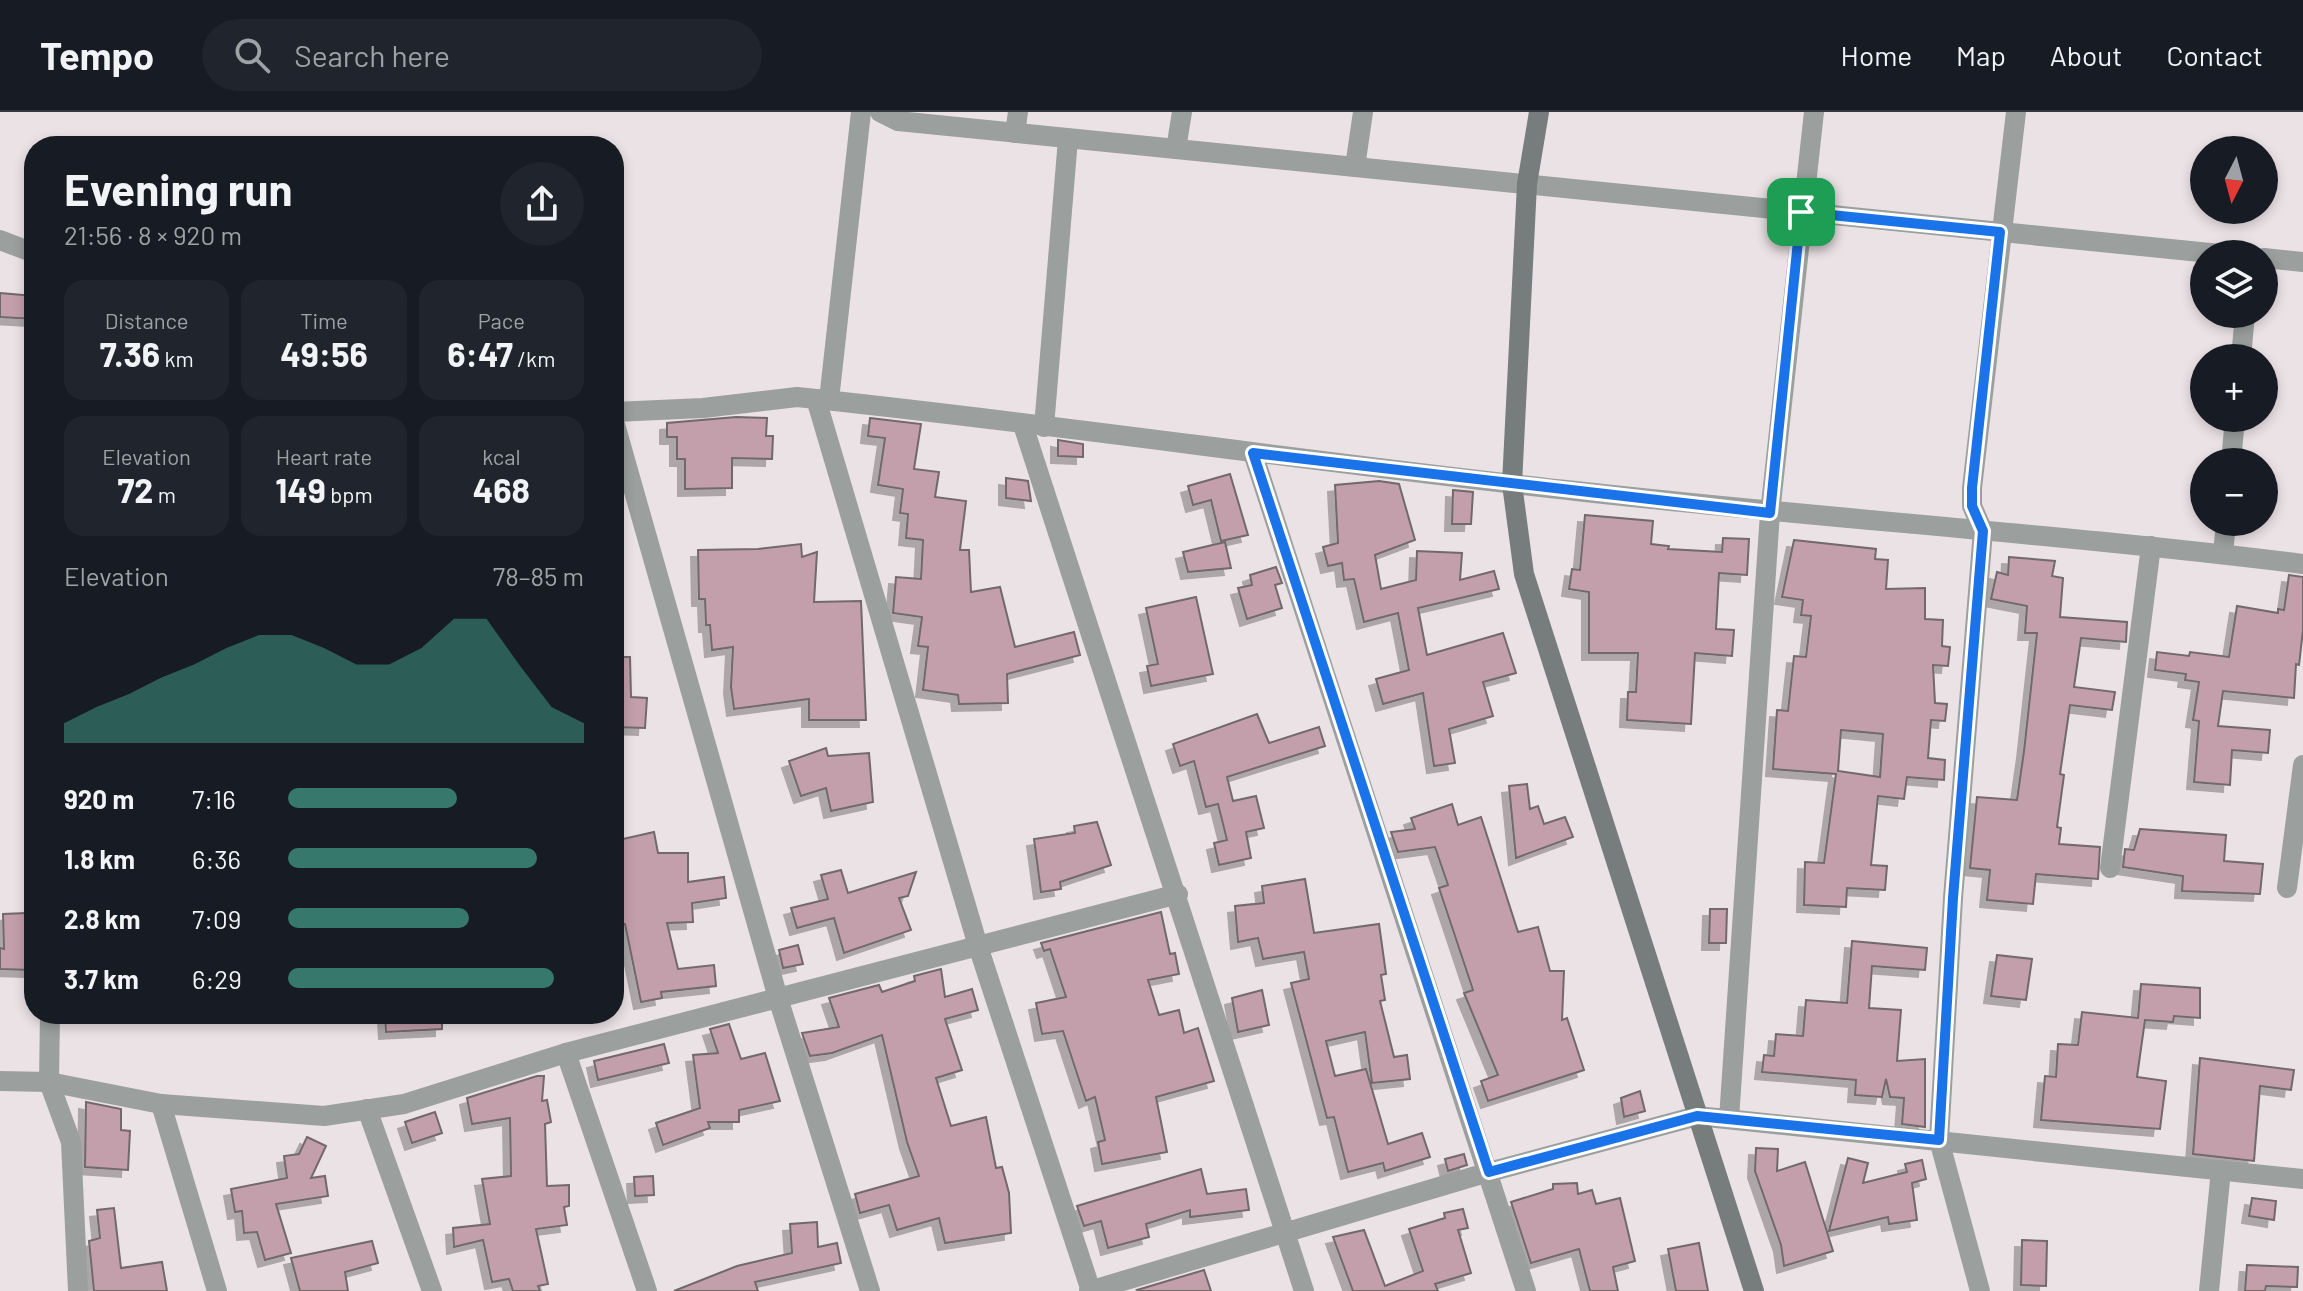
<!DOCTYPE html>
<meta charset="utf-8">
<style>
:root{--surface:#171b24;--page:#20242c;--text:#f1f3f6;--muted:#9ea1a6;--line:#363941;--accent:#36796c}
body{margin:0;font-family:Barlow,sans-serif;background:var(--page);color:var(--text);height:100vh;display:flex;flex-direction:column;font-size:30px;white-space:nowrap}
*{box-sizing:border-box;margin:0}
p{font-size:26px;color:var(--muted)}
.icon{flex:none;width:44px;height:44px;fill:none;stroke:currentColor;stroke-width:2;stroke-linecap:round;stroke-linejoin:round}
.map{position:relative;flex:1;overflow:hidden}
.side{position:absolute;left:24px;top:24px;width:600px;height:888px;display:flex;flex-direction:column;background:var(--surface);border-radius:32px;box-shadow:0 4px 12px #0003}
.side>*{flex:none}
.needle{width:52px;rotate:186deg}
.fabs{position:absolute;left:2190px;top:24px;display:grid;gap:16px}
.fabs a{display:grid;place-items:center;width:88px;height:88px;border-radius:50%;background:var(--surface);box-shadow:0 4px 12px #0003;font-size:40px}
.pin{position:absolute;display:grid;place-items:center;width:68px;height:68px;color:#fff;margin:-34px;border-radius:16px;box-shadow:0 4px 12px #0006}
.round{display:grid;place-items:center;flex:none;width:84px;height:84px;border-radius:42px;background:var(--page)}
.summary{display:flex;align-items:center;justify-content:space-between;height:136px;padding:0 40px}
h1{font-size:44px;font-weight:700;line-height:60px}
.metrics{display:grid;grid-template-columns:repeat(3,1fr);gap:12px;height:136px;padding:8px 40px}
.metrics div{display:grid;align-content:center;border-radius:20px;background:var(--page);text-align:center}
.metrics b{font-size:34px;font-weight:700}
.metrics small{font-size:22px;font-weight:400}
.metrics p{font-size:22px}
.chart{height:224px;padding:16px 40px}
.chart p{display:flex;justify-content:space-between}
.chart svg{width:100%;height:144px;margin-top:8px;fill:var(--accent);opacity:.7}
ul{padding:0 40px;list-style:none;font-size:26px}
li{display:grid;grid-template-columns:128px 96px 1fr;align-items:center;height:60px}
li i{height:20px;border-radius:10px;background:var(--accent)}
header{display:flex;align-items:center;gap:48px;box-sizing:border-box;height:112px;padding:0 40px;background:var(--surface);border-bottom:2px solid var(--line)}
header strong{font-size:38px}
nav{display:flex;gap:44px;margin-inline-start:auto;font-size:28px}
.search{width:560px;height:72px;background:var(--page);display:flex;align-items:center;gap:20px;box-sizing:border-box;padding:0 28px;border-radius:44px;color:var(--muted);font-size:30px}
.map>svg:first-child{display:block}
.building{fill:#c39eab;stroke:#71696b;stroke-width:2;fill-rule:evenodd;filter:url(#shadow)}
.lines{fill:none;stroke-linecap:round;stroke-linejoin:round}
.street{stroke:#9b9f9e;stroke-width:20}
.secondary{stroke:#777d7c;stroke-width:20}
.route-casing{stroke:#fff;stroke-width:16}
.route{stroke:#1a73e8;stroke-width:10}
</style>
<header>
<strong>Tempo</strong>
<div class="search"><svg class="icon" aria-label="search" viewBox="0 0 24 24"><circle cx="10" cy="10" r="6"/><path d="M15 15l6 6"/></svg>Search here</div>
<nav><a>Home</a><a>Map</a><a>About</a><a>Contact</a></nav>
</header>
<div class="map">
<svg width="2303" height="1179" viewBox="0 0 2303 1179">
<defs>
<filter id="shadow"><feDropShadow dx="-7" dy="7" stdDeviation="0" flood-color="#0004"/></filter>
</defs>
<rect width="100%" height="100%" fill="#ebe2e5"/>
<!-- building -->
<g class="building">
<path d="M0 181 34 184V207L0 205Z"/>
<path d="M736 305 767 306 766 324H773L772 347 732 346V376L685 377V347H677V325H667V311Z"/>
<path d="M870 306 921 312 914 357 939 360 935 385 966 389 960 438H969L971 480 1000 475 1015 535 1074 520 1080 543 1007 562 1008 591 959 592 958 583 923 578 928 535 918 534 922 505 893 501 896 465 921 467 923 428 906 426 908 402 900 401 903 377 878 373 885 326 868 324Z"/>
<path d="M1058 328 1083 332V345L1058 344Z"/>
<path d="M1230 362 1248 423 1221 429 1211 388 1193 393 1188 374Z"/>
<path d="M1006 366 1028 369 1031 389 1006 386Z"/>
<path d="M1379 369 1399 372 1415 428 1375 443 1381 477 1416 468 1417 439 1462 441 1460 468 1494 459 1499 477 1418 496 1427 543 1503 521 1516 561 1483 570 1493 604 1449 617 1455 651 1434 654 1423 581 1383 592 1376 567 1409 558 1398 501 1364 510 1354 467 1344 468 1342 451 1328 454 1323 435 1338 431 1335 373Z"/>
<path d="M1453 378 1473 380 1471 412H1452Z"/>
<path d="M1585 403 1653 409 1651 432 1669 434 1668 437 1722 440 1723 426 1749 427 1747 463 1719 461 1716 517 1734 518 1732 544 1695 541 1691 612 1627 608 1628 580H1636L1638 541H1589V480L1569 477 1572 457 1580 458Z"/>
<path d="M1794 428 1876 437 1875 447 1888 448 1886 477 1925 476V507L1943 508 1942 534 1950 535 1948 554 1933 553 1935 591 1947 592 1945 609 1931 608 1928 646 1945 648 1944 668 1907 665 1904 687 1878 684 1871 753 1887 754 1885 778 1847 776 1846 795 1804 793 1805 750 1824 751 1836 662 1773 657 1777 598 1788 599 1794 544 1806 545 1811 504 1801 503 1803 488 1782 485ZM1841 618 1883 622 1880 665 1838 659Z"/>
<path d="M1225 430 1231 456 1188 460 1183 440Z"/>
<path d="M801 432 802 445 817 440 814 490 861 489 866 608H809V587L734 597 731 575 733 535 712 538 710 513H706L705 487H699L698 438 758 437Z"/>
<path d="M2009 445 2055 449 2052 464 2063 466 2060 505 2127 510 2126 530 2081 526 2074 575 2115 580 2112 598 2070 593 2060 662 2064 663 2057 715 2061 716 2059 732 2100 735 2098 767 2036 762 2033 792 1987 788 1990 758 1970 756 1977 685 2017 688 2024 639 2037 521H2025L2027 494 1991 487 1997 460 2008 463Z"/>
<path d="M1276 455 1282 471 1275 473 1282 496 1247 507 1238 476 1252 473 1250 463Z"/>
<path d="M2289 463 2303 465V518L2299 553 2296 552 2294 586 2223 579 2218 614 2270 618 2268 641 2232 638 2230 673 2194 670 2199 609 2193 608 2199 570 2185 568 2186 562 2155 558 2157 540 2189 544 2190 540 2229 545 2237 494 2278 501V497L2284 498Z"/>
<path d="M1196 485 1213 562 1151 574 1147 554 1158 552 1146 496Z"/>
<path d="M614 545H630L631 585 647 586 645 616 614 615Z"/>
<path d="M1257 602 1269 631 1319 615 1325 634 1227 665 1233 689 1256 684 1264 716 1246 720 1251 746 1219 753 1214 731 1227 728 1218 692 1206 695 1194 649 1180 654 1173 632Z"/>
<path d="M826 636 828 644 869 641 873 690 831 699 826 676 801 684 789 649Z"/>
<path d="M1527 672 1530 697 1538 694 1544 712 1565 705 1573 725 1516 746 1509 674Z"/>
<path d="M1452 692 1458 713 1481 705 1518 820 1538 815 1550 859H1564L1562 908 1567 906 1584 958 1488 989 1481 969 1498 963 1464 881 1473 878 1439 776 1448 773 1435 735 1398 740 1391 720 1415 717 1411 706Z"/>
<path d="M1097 710 1111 753 1060 770 1061 777 1041 780 1034 727 1075 721 1074 714Z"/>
<path d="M2140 717 2226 723 2224 749 2263 752 2260 782 2182 779 2183 764 2123 755 2125 737 2134 738Z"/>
<path d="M654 720 658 741H688V770L724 765 726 786 692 791 693 810 667 811 678 857 714 853 716 874 661 880 662 886 641 890 625 812 617 813 614 729Z"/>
<path d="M841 758 848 781 916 760 908 784 899 786 911 818 844 841 834 806 797 816 791 796 828 787 821 763Z"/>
<path d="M1305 767 1314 821 1379 812 1386 862 1381 863 1385 888 1380 889 1394 945 1407 943 1410 967 1372 971 1365 920 1326 929 1335 964 1366 957 1388 1032 1422 1021 1430 1045 1385 1059 1383 1051 1348 1060 1334 1005 1327 1006 1291 871 1309 867 1304 840 1263 847 1258 826 1238 830 1235 794 1264 791 1262 774Z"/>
<path d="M1710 797H1727L1726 831H1709Z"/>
<path d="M1161 800 1170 842 1175 841 1179 862 1148 868 1159 903 1179 898 1184 921 1198 916 1214 969 1156 985 1167 1040 1102 1052 1098 1030 1105 1028 1095 985 1086 989 1063 919 1042 922 1036 891 1066 885 1050 837 1044 839 1041 831Z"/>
<path d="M26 801 31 858 0 857V836L4 837 3 802Z"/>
<path d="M1852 829 1927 836 1925 858 1872 854 1869 896 1901 898 1897 949 1925 947V1015L1902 1012 1904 986 1890 985 1886 967 1882 985 1855 983 1856 968 1762 960 1764 943 1774 944 1776 922 1803 924 1806 888 1847 891Z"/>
<path d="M798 833 803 852 783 856 779 838Z"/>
<path d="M1997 843 2032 847 2026 888 1991 884Z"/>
<path d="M941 857 945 885 972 877 978 898 945 907 962 958 936 966 951 1014 986 1005 996 1056 1002 1055 1009 1081 1011 1121 945 1131 939 1106 897 1118 889 1093 860 1101 855 1082 919 1064 907 1030 882 923 832 941 810 944 802 921 839 915 829 886 879 873 882 880 915 869 914 864Z"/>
<path d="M2141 872 2200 876V906L2174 904 2173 910 2145 908 2137 965 2166 969 2160 1017 2041 1008 2045 964 2056 965 2058 932 2078 933 2082 900 2138 906Z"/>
<path d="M1262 878 1269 913 1238 920 1232 886Z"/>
<path d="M385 902H442V917L386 920Z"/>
<path d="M729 912 741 947 765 941 780 989 739 998V1010H708L710 1016 663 1033 656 1011 700 996 693 943 718 941 710 917Z"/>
<path d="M664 932 669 951 598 968 594 949Z"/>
<path d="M2200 946 2294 958 2291 978 2260 974 2254 1049 2193 1042Z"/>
<path d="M537 964H544L542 989 547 988 551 1010 545 1012 547 1074 569 1073V1094L564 1095 567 1113 536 1117 548 1172 538 1174 540 1179H513L509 1167 492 1170 483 1128 454 1135 453 1116 490 1112 482 1067 511 1064 510 1006 472 1012 467 986Z"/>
<path d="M1640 979 1645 999 1624 1005 1621 986Z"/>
<path d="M86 990 121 997V1018L130 1019 128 1058 85 1055Z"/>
<path d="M435 1000 442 1021 412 1031 405 1010Z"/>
<path d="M307 1025 326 1034 311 1066 325 1064 328 1084 276 1092 291 1141 265 1148 257 1120 244 1121 242 1099 235 1100 231 1077 287 1066 284 1044 299 1042Z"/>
<path d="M1756 1036 1778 1037 1777 1059 1805 1050 1833 1139 1784 1154 1781 1133 1755 1059Z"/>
<path d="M1464 1042 1467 1053 1448 1059 1445 1047Z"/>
<path d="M1848 1046 1868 1051 1863 1071 1907 1060 1905 1052 1922 1048 1926 1067 1912 1071 1917 1108 1889 1112 1888 1105 1829 1119Z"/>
<path d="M1201 1057 1207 1082 1246 1077 1249 1098 1190 1105V1098L1146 1112 1149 1125 1108 1136 1101 1109 1084 1114 1077 1094Z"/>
<path d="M653 1064 654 1083 635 1084 634 1065Z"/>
<path d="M1577 1071 1578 1082 1592 1078 1596 1092 1620 1086 1635 1149 1613 1155 1618 1179H1590L1579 1137 1531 1151 1511 1090 1553 1077V1072Z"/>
<path d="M2252 1086 2276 1089 2274 1108 2249 1104Z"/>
<path d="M114 1096 121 1156 162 1150 167 1179H94L89 1129 100 1126 97 1098Z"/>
<path d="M1463 1097 1468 1116 1458 1118 1471 1161 1435 1172 1438 1179H1353L1333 1125 1364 1118 1385 1174 1423 1159 1409 1117 1445 1106 1444 1101Z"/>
<path d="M817 1110 818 1135 837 1131 841 1151 755 1170 758 1179H674L737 1154 792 1141 790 1112Z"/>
<path d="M2022 1128 2047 1129 2046 1174 2021 1173Z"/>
<path d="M372 1129 378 1151 345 1160 348 1179H300L291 1146Z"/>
<path d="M1699 1131 1708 1179H1676L1668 1137Z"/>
<path d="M2247 1153 2298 1155 2297 1175 2266 1174 2265 1179H2245Z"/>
<path d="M1204 1158 1211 1179H1138L1137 1178Z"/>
</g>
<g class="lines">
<!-- street -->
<g class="street">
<path d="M880 0 898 9 2220 142"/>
<path d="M1015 21 1018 0"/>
<path d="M1176 37 1182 0"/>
<path d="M1355 55 1363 0"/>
<path d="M0 128 34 141"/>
<path d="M2264 146 2303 150"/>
<path d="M2241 246 2245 202"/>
<path d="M816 287 978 834 1091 1179"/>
<path d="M829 288 861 0"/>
<path d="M614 300 703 296 797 285C1057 312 1316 351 1576 379 1818 406 2061 422 2303 452"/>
<path d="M614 309 778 886 870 1179"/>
<path d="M1023 313 1304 1179"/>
<path d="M1044 315 1068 27"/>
<path d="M1253 341 1526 1179"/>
<path d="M2231 350 2235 306"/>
<path d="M2223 442 2226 410"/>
<path d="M2110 756 2151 434"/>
<path d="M2287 776 2303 653"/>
<path d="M50 902 49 970 71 1030 78 1179"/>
<path d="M566 941 647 1179"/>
<path d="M0 969 49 970 161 992 324 1004 404 992 566 941 1178 782"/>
<path d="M161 992 217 1179"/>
<path d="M367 997 432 1179"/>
<path d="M1729 1007 1770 401 1814 0"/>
<path d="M1089 1179 1489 1060 1697 1004 2303 1067"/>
<path d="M1980 1179 1939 1028 1953 786 1983 419 1972 394V376L2016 0"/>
<path d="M2209 1179 2221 1058"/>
</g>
<!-- secondary -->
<path class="secondary" d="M1539 0 1527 72 1512 372 1524 462 1754 1179"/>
</g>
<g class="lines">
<!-- route casing -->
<g class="route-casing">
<path id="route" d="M1801 100 2000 120 1972 376V394L1983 419 1953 786 1939 1028 1697 1004 1489 1060 1253 341 1770 401Z"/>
</g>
<!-- route -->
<use href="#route" class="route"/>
</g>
</svg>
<div class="fabs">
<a><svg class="needle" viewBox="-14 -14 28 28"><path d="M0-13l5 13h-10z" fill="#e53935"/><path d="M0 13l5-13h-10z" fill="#9ea1a6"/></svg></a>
<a><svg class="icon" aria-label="layers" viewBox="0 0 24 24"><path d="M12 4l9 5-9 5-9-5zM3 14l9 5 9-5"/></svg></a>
<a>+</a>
<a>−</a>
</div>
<div class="pin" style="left:1801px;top:100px;background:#1e9e55"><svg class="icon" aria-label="arrive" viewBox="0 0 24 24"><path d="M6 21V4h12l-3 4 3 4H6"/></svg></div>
<section class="side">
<div class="summary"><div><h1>Evening run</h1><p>21:56 · 8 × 920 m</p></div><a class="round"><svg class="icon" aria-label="share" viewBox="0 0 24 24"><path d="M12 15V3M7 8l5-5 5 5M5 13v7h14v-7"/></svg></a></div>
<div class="metrics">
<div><p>Distance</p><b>7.36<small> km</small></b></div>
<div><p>Time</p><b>49:56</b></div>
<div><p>Pace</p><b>6:47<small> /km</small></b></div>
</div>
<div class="metrics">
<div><p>Elevation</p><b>72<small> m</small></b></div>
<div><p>Heart rate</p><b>149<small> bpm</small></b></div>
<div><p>kcal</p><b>468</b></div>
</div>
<div class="chart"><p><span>Elevation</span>78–85 m</p>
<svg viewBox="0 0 160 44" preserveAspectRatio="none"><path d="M0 44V38L10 33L20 29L30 24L40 20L50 15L60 11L70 11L80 15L90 20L100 20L110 15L120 6L130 6L140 20L150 33L160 38V44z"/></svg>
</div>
<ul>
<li><b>920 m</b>7:16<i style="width:57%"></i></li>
<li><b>1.8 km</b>6:36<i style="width:84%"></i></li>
<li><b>2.8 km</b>7:09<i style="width:61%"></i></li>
<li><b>3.7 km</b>6:29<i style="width:90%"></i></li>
</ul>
</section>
</div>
